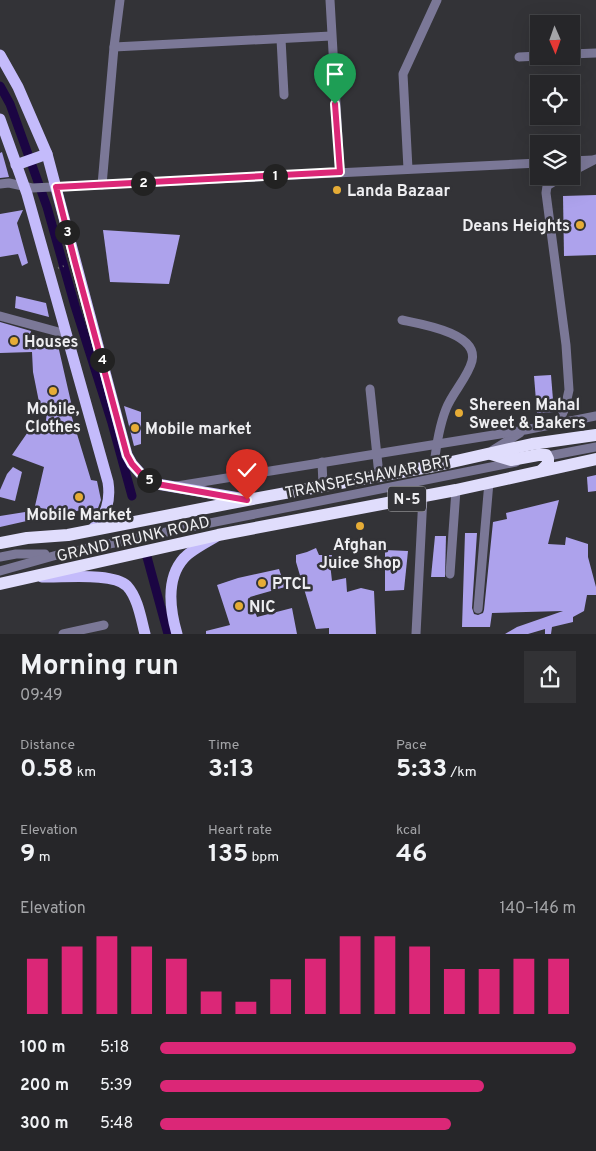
<!DOCTYPE html>
<meta charset="utf-8">
<style>
:root{--surface:#262629;--page:#323235;--text:#f1f3f6;--muted:#a4a5a8;--line:#424346;--accent:#db2777}
body{margin:0;font-family:Overpass,sans-serif;background:var(--page);color:var(--text);height:100vh;display:flex;flex-direction:column;font-size:19px;white-space:nowrap}
*{box-sizing:border-box;margin:0}
p{font-size:16px;color:var(--muted)}
.icon{flex:none;width:28px;height:28px;fill:none;stroke:currentColor;stroke-width:2;stroke-linecap:round;stroke-linejoin:round}
.map{position:relative;height:634px;overflow:hidden}
.side{display:flex;flex-direction:column;background:var(--surface);flex:1}
.side>*{flex:none}
.needle{width:32px;rotate:178deg}
.buttons{position:absolute;left:530px;top:15px;display:grid;gap:10px}
.buttons a{display:grid;place-items:center;width:50px;height:50px;border-radius:0px;background:var(--surface);box-shadow:0 5px 20px #0002,0 0 0 1px var(--line);font-size:25px}
.pin{position:absolute;display:grid;place-items:center;width:42px;height:42px;color:#fff;margin:-51px -21px;border-radius:50% 50% 50% 0;rotate:-45deg;box-shadow:0 0 5px #0007}
.pin .icon{rotate:45deg}
.km{position:absolute;width:25px;height:25px;margin:-12px;border-radius:50%;background:#222;color:#fff;font-size:14px;line-height:25px;text-align:center}
.round{display:grid;place-items:center;flex:none;width:52px;height:52px;border-radius:0px;background:var(--page)}
.head{display:flex;align-items:center;justify-content:space-between;height:85px;padding:0 20px}
h1{font-size:28px;font-weight:700;line-height:38px}
.metrics{display:grid;grid-template-columns:repeat(3,1fr);gap:8px;height:85px;padding:5px 20px}
.metrics div{display:grid;align-content:center}
.metrics b{font-size:25px;font-weight:700}
.metrics small{font-size:14px;font-weight:400}
.metrics p{font-size:14px}
.chart{height:140px;padding:10px 20px}
.chart p{display:flex;justify-content:space-between}
.chart svg{width:100%;height:90px;margin-top:5px;stroke:var(--accent);stroke-width:6}
ul{padding:0 20px;list-style:none;font-size:16px}
li{display:grid;grid-template-columns:80px 60px 1fr;align-items:center;height:38px}
li i{height:12px;border-radius:6px;background:var(--accent)}
.map>svg:first-child{display:block}
.lines{fill:none;stroke-linecap:round;stroke-linejoin:round}
.canal{stroke:#1b0543;stroke-width:9}
.building{fill:#ada2ec}
.path{stroke:#6f6f73;stroke-width:2;stroke-dasharray:1 4;stroke-linecap:butt}
.minor{stroke:#7b7897;stroke-width:9}
.major{stroke:#c4bbfb;stroke-width:11}
.highway{stroke:#e0ddfc;stroke-width:12}
.route-casing{stroke:#fff;stroke-width:10}
.route{stroke:#db2777;stroke-width:6}
.poi-dot{fill:#e6ac36;stroke:#333337;stroke-width:2}
.labels{text-anchor:middle;stroke-width:5;stroke-linejoin:round;paint-order:stroke}
.shield{fill:#333337;stroke:#b6b6b9;stroke-width:1}
.shield-label{font-size:15px;font-weight:bold;fill:#eeeef1}
.poi-label{font-size:16px;font-weight:bold;fill:#eeeef1;stroke:#333337;text-anchor:start}
.street-label{font-size:16px;fill:#eeeef1;stroke:#333337}
</style>
<div class="map">
<svg width="596" height="634" viewBox="0 0 596 634">
<rect width="100%" height="100%" fill="#333337"/>
<g class="lines">
<!-- canal -->
<g class="canal">
<path d="M0 86 10 104 47 207 75 306 112 423 132 496"/>
<path d="M147 557 168 634"/>
</g>
</g>
<!-- building -->
<g class="building">
<path d="M2 152 9 177 0 178V153Z"/>
<path d="M596 195V255L564 256 563 196Z"/>
<path d="M23 210 17 223 28 263 22 266 18 254 0 257V214Z"/>
<path d="M103 230 180 235 169 284 110 282Z"/>
<path d="M16 296 46 303 49 317 15 308Z"/>
<path d="M0 322 31 331 30 335 57 341 73 411H70L91 480 97 481 101 500 98 508 40 516V518L0 527V516L44 509 35 506 44 467 12 455 32 426 45 428 47 412H41L33 372 32 352 0 353Z"/>
<path d="M551 375 554 412 537 413 534 376Z"/>
<path d="M124 406 141 412V444L134 446Z"/>
<path d="M13 467 22 472 15 501 0 497V490L7 474Z"/>
<path d="M596 475V491L588 492 587 477Z"/>
<path d="M559 500 548 544 565 545 566 537 588 544V557L596 587V595H587L584 611 573 617V622L552 627 551 634H545V629L528 634H505L517 627 563 611 492 613 490 627H462L465 533H477L472 608 474 614 478 615 483 613 484 610 493 522 507 519 506 513Z"/>
<path d="M435 536H446L445 577H431Z"/>
<path d="M316 548 319 555H332L330 563 332 581 346 578 347 592 361 588 374 591 376 634H329V628L316 629 296 562V555L307 552Z"/>
<path d="M385 550 408 551 404 590 385 591Z"/>
<path d="M279 569 285 587 250 597 257 617 292 608 297 634H206V631L230 625 217 585 238 578Z"/>
</g>
<g class="lines">
<!-- path -->
<path class="path" d="M58 268 67 265"/>
<!-- minor -->
<g class="minor">
<path d="M330 0 340 172"/>
<path d="M281 39 284 95"/>
<path d="M114 47 331 36"/>
<path d="M571 54 596 53"/>
<path d="M519 57 539 56"/>
<path d="M571 161 593 160"/>
<path d="M408 169 403 74 437 0"/>
<path d="M571 172 596 159"/>
<path d="M0 184 9 183 32 188 539 163"/>
<path d="M102 185 114 47 120 0"/>
<path d="M0 316 66 334"/>
<path d="M402 320C421 324 479 333 472 361 468 377 452 393 446 409 439 427 436 447 434 466"/>
<path d="M370 389 379 475"/>
<path d="M558 424 565 408 569 390 566 345 546 193 547 186 563 176"/>
<path d="M493 450 520 433"/>
<path d="M543 457 596 447"/>
<path d="M322 462 323 485"/>
<path d="M177 486 525 430 596 416"/>
<path d="M0 557 16 554H45"/>
<path d="M0 571 57 555 190 527 516 462"/>
<path d="M450 574 456 490"/>
<path d="M478 609 489 482"/>
<path d="M63 634 104 625"/>
<path d="M416 634 423 496"/>
</g>
<!-- major -->
<g class="major">
<path d="M0 55 18 87 47 154 127 455 132 464 141 474 157 484 245 499"/>
<path d="M0 119 27 194 108 482C111 502 106 515 92 530"/>
<path d="M16 165 47 154"/>
<path d="M42 577C62 578 113 572 127 586 138 598 141 619 145 634"/>
<path d="M177 634C170 610 166 578 184 558 191 550 207 542 217 536"/>
</g>
<!-- highway -->
<g class="highway">
<path d="M491 454 511 460 538 455H546L548 459V464L541 471"/>
<path d="M0 543 27 538 68 535 247 500 434 466 532 444 596 435"/>
<path d="M0 584 218 535 456 490 596 459"/>
</g>
</g>
<g class="lines">
<!-- route casing -->
<g class="route-casing">
<path id="route" d="M247 500 157 484 141 474 132 464 127 455 75 262 56 187 340 172 335 104"/>
</g>
<!-- route -->
<use href="#route" class="route"/>
</g>
<!-- markers -->
<g class="poi-dot">
<circle cx="337" cy="190" r="5"/>
<circle cx="580" cy="225" r="5"/>
<circle cx="14" cy="341" r="5"/>
<circle cx="53" cy="391" r="5"/>
<circle cx="459" cy="413" r="5"/>
<circle cx="135" cy="428" r="5"/>
<circle cx="79" cy="497" r="5"/>
<circle cx="360" cy="526" r="5"/>
<circle cx="262" cy="583" r="5"/>
<circle cx="239" cy="606" r="5"/>
</g>
<g class="labels">
<!-- shield labels -->
<rect class="shield" x="388" y="486.5" width="38" height="25" rx="4"/>
<g class="shield-label">
<text x="407" y="504">N-5</text>
</g>
<!-- poi labels -->
<g class="poi-label">
<text x="347" y="196">Landa Bazaar</text>
<text x="570" y="231" text-anchor="end">Deans Heights</text>
<text x="24" y="347">Houses</text>
<text x="469" y="410">Shereen Mahal<tspan x="469" dy="18">Sweet &amp; Bakers</tspan></text>
<text x="53" y="414" text-anchor="middle">Mobile,<tspan x="53" dy="18">Clothes</tspan></text>
<text x="145" y="434">Mobile market</text>
<text x="79" y="520" text-anchor="middle">Mobile Market</text>
<text x="360" y="550" text-anchor="middle">Afghan<tspan x="360" dy="18">Juice Shop</tspan></text>
<text x="272" y="589">PTCL</text>
<text x="249" y="612">NIC</text>
</g>
<!-- street labels -->
<g class="street-label">
<text transform="translate(368 476) rotate(-11)" y="6">TRANSPESHAWAR BRT</text>
<text transform="translate(133 538) rotate(-13)" y="6">GRAND TRUNK ROAD</text>
</g>
</g>
</svg>
<div class="buttons">
<a><svg class="needle" viewBox="-14 -14 28 28"><path d="M0-13l5 13h-10z" fill="#e53935"/><path d="M0 13l5-13h-10z" fill="#a4a5a8"/></svg></a>
<a><svg class="icon" aria-label="locate" viewBox="0 0 24 24"><circle cx="12" cy="12" r="6"/><path d="M12 2v4M12 18v4M2 12h4M18 12h4"/></svg></a>
<a><svg class="icon" aria-label="layers" viewBox="0 0 24 24"><path d="M12 4l9 5-9 5-9-5zM3 14l9 5 9-5"/></svg></a>
</div>
<div class="pin" style="left:335px;top:104px;background:#1e9e55"><svg class="icon" aria-label="arrive" viewBox="0 0 24 24"><path d="M6 21V4h12l-3 4 3 4H6"/></svg></div>
<div class="pin" style="left:247px;top:500px;background:#d93025"><svg class="icon" aria-label="check" viewBox="0 0 24 24"><path d="M5 12l5 5 9-10"/></svg></div>
<b class="km" style="left:275px;top:176px">1</b>
<b class="km" style="left:143px;top:183px">2</b>
<b class="km" style="left:67px;top:232px">3</b>
<b class="km" style="left:102px;top:360px">4</b>
<b class="km" style="left:149px;top:480px">5</b>
</div>
<section class="side">
<div class="head"><div><h1>Morning run</h1><p>09:49</p></div><a class="round"><svg class="icon" aria-label="share" viewBox="0 0 24 24"><path d="M12 15V3M7 8l5-5 5 5M5 13v7h14v-7"/></svg></a></div>
<div class="metrics">
<div><p>Distance</p><b>0.58<small> km</small></b></div>
<div><p>Time</p><b>3:13</b></div>
<div><p>Pace</p><b>5:33<small> /km</small></b></div>
</div>
<div class="metrics">
<div><p>Elevation</p><b>9<small> m</small></b></div>
<div><p>Heart rate</p><b>135<small> bpm</small></b></div>
<div><p>kcal</p><b>46</b></div>
</div>
<div class="chart"><p><span>Elevation</span>140–146 m</p>
<svg viewBox="0 0 160 44" preserveAspectRatio="none"><path d="M5 44V17M15 44V11M25 44V6M35 44V11M45 44V17M55 44V33M65 44V38M75 44V27M85 44V17M95 44V6M105 44V6M115 44V11M125 44V22M135 44V22M145 44V17M155 44V17"/></svg>
</div>
<ul>
<li><b>100 m</b>5:18<i style="width:100%"></i></li>
<li><b>200 m</b>5:39<i style="width:78%"></i></li>
<li><b>300 m</b>5:48<i style="width:70%"></i></li>
</ul>
</section>
